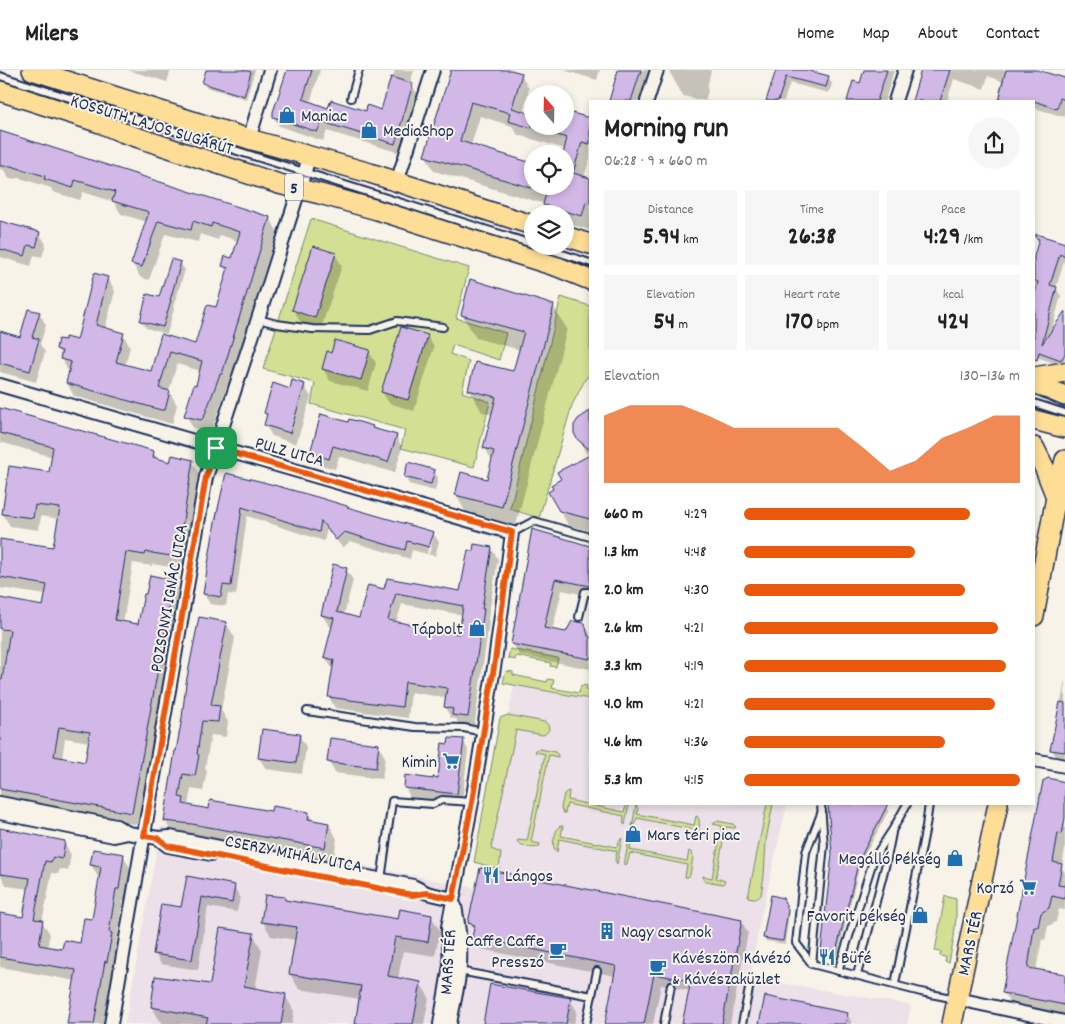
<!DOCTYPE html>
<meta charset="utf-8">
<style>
:root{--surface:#fff;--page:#f6f6f6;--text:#222;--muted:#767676;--line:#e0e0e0;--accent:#ea580c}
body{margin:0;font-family:Dekko,sans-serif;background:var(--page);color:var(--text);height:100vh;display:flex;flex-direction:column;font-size:19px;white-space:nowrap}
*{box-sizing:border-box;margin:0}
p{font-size:16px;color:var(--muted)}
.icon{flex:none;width:28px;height:28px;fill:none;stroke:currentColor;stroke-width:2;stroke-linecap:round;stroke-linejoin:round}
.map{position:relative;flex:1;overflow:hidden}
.details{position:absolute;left:589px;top:30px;width:446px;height:705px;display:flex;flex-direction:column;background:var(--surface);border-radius:0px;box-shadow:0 2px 8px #0003}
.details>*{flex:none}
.needle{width:32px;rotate:340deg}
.tools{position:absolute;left:524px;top:15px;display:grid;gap:10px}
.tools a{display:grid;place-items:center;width:50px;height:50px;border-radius:50%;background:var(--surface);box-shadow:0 2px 8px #0003;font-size:25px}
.pin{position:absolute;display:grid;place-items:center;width:42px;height:42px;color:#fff;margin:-21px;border-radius:10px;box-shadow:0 2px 8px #0006}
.round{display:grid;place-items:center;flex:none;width:52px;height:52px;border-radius:26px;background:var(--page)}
.head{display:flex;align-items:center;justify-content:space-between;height:85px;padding:0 15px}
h1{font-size:28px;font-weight:700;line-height:38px}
.metrics{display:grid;grid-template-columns:repeat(3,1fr);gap:8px;height:85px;padding:5px 15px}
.metrics div{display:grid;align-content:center;border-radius:0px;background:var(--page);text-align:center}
.metrics b{font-size:25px;font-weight:700}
.metrics small{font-size:14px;font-weight:400}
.metrics p{font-size:14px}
.chart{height:140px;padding:10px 15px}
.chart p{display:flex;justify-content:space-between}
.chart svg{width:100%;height:90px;margin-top:5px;fill:var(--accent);opacity:.7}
ul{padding:0 15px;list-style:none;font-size:16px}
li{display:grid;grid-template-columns:80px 60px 1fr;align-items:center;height:38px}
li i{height:12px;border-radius:6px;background:var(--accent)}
header{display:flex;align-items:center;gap:30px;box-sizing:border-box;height:70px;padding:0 25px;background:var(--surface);border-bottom:1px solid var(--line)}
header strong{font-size:24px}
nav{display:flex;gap:28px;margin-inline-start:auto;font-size:18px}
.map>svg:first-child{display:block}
.built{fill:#ece1e8}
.green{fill:#d3e093;stroke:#778878}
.shadow{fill:#0003;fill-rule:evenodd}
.building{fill:#d2b8e7;stroke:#1b2f5e;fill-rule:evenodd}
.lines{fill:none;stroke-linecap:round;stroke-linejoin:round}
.service-casing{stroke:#1b2f5e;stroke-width:10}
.minor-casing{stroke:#1b2f5e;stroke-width:16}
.primary-casing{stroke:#1b2f5e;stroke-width:22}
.service{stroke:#f7f3e8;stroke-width:6}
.minor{stroke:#f7f3e8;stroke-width:12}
.primary{stroke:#fedd96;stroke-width:19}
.tram{stroke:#1b2f5e;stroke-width:1}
.route-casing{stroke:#fff;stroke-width:10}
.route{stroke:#ea580c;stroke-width:6}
.labels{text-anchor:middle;stroke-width:4;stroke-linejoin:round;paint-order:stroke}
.shield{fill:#f7f3e8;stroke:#5d6a87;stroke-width:1}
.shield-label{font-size:16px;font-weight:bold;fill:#1b2f5e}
.poi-label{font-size:18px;fill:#1b2f5e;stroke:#f7f3e8;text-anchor:start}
.street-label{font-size:18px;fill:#1b2f5e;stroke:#f7f3e8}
</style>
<header>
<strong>Milers</strong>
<nav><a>Home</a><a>Map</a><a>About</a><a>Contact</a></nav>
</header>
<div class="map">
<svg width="1065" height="954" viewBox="0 0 1065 954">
<rect width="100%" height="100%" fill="#f7f3e8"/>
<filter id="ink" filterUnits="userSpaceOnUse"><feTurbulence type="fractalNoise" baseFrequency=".02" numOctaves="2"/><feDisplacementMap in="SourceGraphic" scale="10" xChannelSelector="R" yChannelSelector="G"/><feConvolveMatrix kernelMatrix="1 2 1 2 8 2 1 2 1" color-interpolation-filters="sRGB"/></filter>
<g filter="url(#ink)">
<!-- built -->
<path class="built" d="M514 615 590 629V734H787L760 851 750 908 911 935 907 954H125L161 756 476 818Z"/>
<!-- green -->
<g class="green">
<path d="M311 149 469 198 456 248 506 263 499 290 453 275 450 284 469 291 462 322 490 332 474 397 401 378 405 360 311 334 315 313 263 299Z"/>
<path d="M561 227 590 236V305L586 308 572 335 539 448 510 439Z"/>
<path d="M510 579 558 588 556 597 550 596 551 593 516 586 515 590 508 588Z"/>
<path d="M506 601 513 602V605L547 612 548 609 554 610 552 618 579 623 581 615 587 616 586 619 590 620V629L503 613Z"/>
<path d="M508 645 545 652C551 656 550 662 543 665L516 660 491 779 501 783 499 799 474 792 500 648Z"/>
<path d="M540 679 555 682 558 685V687L549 685 531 772 540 774 539 777C533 779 520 776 517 771L518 770 527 771 545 684 535 682 536 680Z"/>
<path d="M568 721H569L568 730 624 742 627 734H629L625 755 623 753 624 746 567 734 565 743H563L561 738 564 724Z"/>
<path d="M767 734H773L766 770 764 806 761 825 758 828H753L748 827Z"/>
<path d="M636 735 638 738 637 744 694 755 696 746 698 747C701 752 699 764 695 769H692L694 760 637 748 634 755 632 757Z"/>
<path d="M717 751 733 754 736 757 735 758 726 757 716 808 725 811 723 814 705 811 703 807V806L712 808 722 756 713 754 714 752Z"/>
<path d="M560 756H563L561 766 617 777 619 771 622 768 617 794 615 790 617 781 559 769 557 782C550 776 555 766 557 759Z"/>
<path d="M629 770 631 772 630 780 687 791 689 781 692 783 693 787 690 805 688 807H685L687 795 630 783 627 794 624 795Z"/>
<path d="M945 826 956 829V848L954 867 949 893 945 892 946 887 940 886 941 882 935 881Z"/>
</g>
<!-- shadow -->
<g class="shadow">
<path d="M128 0H171L167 12Z"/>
<path d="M207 0H255L246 29 206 17 203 13Z"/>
<path d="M288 0H320L310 33 329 40 366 42 382 41 395 0H414L410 14 412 15 418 25 400 83 327 61 323 71 279 56 273 46Z"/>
<path d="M452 0H507L521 4 529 19 523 42 532 45V56H565V42L590 49V88L584 107 590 109V160L565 153V144H550L545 134 434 101 426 86ZM480 46 512 56 518 65 565 79V116H532V94L471 75Z"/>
<path d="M563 0H600L597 10Z"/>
<path d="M620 0H653L644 31H611Z"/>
<path d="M671 0H711L707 18 708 21 705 31 683 26 670 3Z"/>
<path d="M777 0H802L828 7 832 14 829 23 790 13 784 31H768Z"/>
<path d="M866 0H894L885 31H848L854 12 861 15Z"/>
<path d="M923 0H1029L1065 10V47L1034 38V31H1000L1004 12 988 6 984 19 954 9 947 31H913Z"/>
<path d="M0 62 270 148 277 161 229 317 227 316 212 360 209 362 193 358 186 345 201 301 177 294 169 321 177 335 172 354 74 326 67 313 70 302 68 301 61 288V286L57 279 78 272 108 208 115 221 105 259 123 264 130 277 125 296 152 303 162 266 196 276 217 239 228 204 223 196 232 190 238 171 220 165 218 170 200 164 198 172 165 164 149 210 140 207 133 194 147 152 121 144 114 132 83 122 80 130 53 122 51 118 20 108 9 109 4 100 0 99Z"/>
<path d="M0 152 39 163 46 174 42 187 34 185 31 196 0 187Z"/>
<path d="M1036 167 1064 174 1065 171V191H1064L1056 218 1061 226 1051 262 1065 244V297L1034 286V230L1037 217 1034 216V190L1039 172Z"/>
<path d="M335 184 342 196 321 258 300 252 294 240Z"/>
<path d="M180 193 185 200 173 237 174 239 167 264 146 258 141 250 160 229Z"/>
<path d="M553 236 567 259 515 459 469 448 456 425 488 410 493 392 485 378 493 345 482 342 469 319 514 303 520 280 476 268 462 245Z"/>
<path d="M39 243 46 255 40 274 45 282 36 312 0 302V263L21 269Z"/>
<path d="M427 266 434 277 414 341 389 333 382 322Z"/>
<path d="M369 282 376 293 368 321 330 311 323 299 332 284Z"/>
<path d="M304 315 311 327 296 374 272 366 265 355 267 347 265 343 290 320Z"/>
<path d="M0 338 153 382 158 390 170 393 192 391 199 403 183 499 152 494V496L133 493 123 553 139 555 173 511 180 523 139 755 0 729V529L44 537 46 525 0 518V470L54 478 59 449 41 446 39 460 10 456 3 444 50 404 53 387 0 372ZM65 668 90 672 86 693 62 689Z"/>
<path d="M590 345V386L586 383 578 368Z"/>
<path d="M349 353 372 357 374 360 396 366 402 377 395 403 339 386 335 399 318 394 311 383Z"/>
<path d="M590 386V461L568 455 550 423Z"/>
<path d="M434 401 438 408 435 421 409 414 405 407Z"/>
<path d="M227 405 433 463 439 472 435 486 412 480 410 489 350 471 343 478 327 459 324 471 247 446 236 525 228 524 226 536 210 534 204 524 217 453ZM431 469H433L429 484 427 483Z"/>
<path d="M533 460 590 477V526L562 520 552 561 567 564 584 554 590 564V599L519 585 512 573Z"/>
<path d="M491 478 498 489 488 549 489 552 474 658 460 656 456 649 451 648 445 637 446 628 411 622 408 648 335 638 329 627 334 599 332 598 325 587 333 557 329 556 322 545 346 499 353 510 344 545 360 549 385 520 461 522 474 482ZM402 534 463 545 460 566 396 553Z"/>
<path d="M226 553 235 568 221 640 228 652 226 667 211 665 205 698 207 701 203 721 191 719 188 736 210 741 309 743 313 751 329 754 337 769 333 792 202 769 174 766 165 751Z"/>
<path d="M1065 610V695L1060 694 1052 679Z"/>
<path d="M299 665 306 677 302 704 266 699 259 688Z"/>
<path d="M463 670 468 680 462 732 410 727 405 717 439 709 449 675Z"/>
<path d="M378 675 385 687 382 709 335 703 329 692Z"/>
<path d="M1065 713V779L1062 797 1065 803V840L1059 839 1056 852 1048 856 1045 870 1042 869 1036 900 1065 905V946L1011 936 1004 922Z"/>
<path d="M830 734H885L889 740 860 794 837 888 825 885 822 881 833 784Z"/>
<path d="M64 772 71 785 68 801 60 799 58 804 52 803 42 852 50 864 47 878 63 881 81 874 93 851 100 808 98 807 91 795 123 785 130 798 125 831H123L116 873 118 876 103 954H69L76 911 0 897V845L24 849 29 819 7 816 0 804V799Z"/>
<path d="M188 808 234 817 240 827 237 842 208 837 198 900 161 894 155 884 182 839Z"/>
<path d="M284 828 286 831 399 851 431 846 440 861 435 886 403 881 398 909 420 913 429 927 424 954H356L360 929 299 919 290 904 296 870 271 866 263 852Z"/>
<path d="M784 832 789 844 785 874 766 871 764 868Z"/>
<path d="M742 852 748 863 730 954H684L690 921 661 915 653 954H606L615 906 480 879 474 867 475 862 470 853Z"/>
<path d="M253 864 262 880 255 920 285 925 294 941 292 954H169L161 953 152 937 211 916Z"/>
<path d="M570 930 577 941 574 954H484Z"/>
<path d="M847 944 851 951V954H760Z"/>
</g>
<!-- building -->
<g class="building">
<path d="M206 0H244L251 2 244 26 202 13Z"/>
<path d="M287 0H312L303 29 328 38 331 30 366 41 367 35 381 40 391 7 413 14 395 74 322 52 317 62 273 47V42Z"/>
<path d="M451 0H511L522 3 512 38 532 44V58L508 51 510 43 471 32 460 71 532 93V118L424 86Z"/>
<path d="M618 0H641L631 31H609Z"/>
<path d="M776 0H806L829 6 826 17 786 7 778 31H766Z"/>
<path d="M864 0H887L877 31H847L853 11 860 13Z"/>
<path d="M921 0H950L940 31H912Z"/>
<path d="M1006 0H1037L1065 8V30L1060 28 1057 39 1034 31H999L1001 23 1000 22Z"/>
<path d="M565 41 590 48V74L582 72 573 103 590 108V133L586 132 582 146 543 135 548 116H565V84H563L567 68 537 59 538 56H565Z"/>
<path d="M0 61 270 147 222 304H220L204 347 201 350 184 346 194 314 196 315 202 291 170 282 159 318 170 321 165 340H161L66 313 71 292 60 289 62 281 56 279 58 269 65 270V267L77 270 94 203 108 207 96 255 124 263 116 292 151 301 161 264 195 274 207 235 216 237 228 198 222 196 225 186 232 188 240 162 212 153 211 157 193 151 191 160 158 151 142 197 131 194 149 142 112 131 115 122 75 110 73 118 44 109 45 106 11 96H0Z"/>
<path d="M0 151 40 162 36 177 28 175 25 186 0 179Z"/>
<path d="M1036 164 1065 173V187L1060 184 1050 215 1057 217 1042 274 1065 241V284L1061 290 1039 282 1037 290 1034 289V226L1038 212 1034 210V186L1039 169 1035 167Z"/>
<path d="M313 176 336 183 315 248 292 240Z"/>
<path d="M171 189 181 192 170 230H171L163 257 140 251 147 224 159 227Z"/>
<path d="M470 209 554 235 502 437 455 425 461 402 487 409 494 381 483 378 496 327 468 320 475 292 513 301 524 262 461 245Z"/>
<path d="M28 239 40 242 32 267 39 269 30 301 0 293V261L20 267Z"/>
<path d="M401 257 428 265 408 330 381 322Z"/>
<path d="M335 270 370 280 361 310 322 299 327 281 331 283Z"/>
<path d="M292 310 305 314 290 363 264 355 267 344 264 343 273 313 290 319Z"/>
<path d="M0 338 154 381 153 387 170 392 172 385 193 390 177 487 146 482 145 485 126 482 115 550 138 554 144 524H146L150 505 174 510 132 743 0 719V609L2 610 10 560 0 559V528L43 536 47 515 0 507V469L53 477 60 438 35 435 33 448 2 444 9 396 49 402 53 377 0 363ZM59 657 90 662 85 692 54 686Z"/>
<path d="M590 341V380L577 369 574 363V355L578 349Z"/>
<path d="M321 344 348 352 349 349 373 356 372 358 397 365 388 392 333 376 329 389 310 383Z"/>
<path d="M590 385V449L559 441 548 422 553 419 551 415 561 409 557 402Z"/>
<path d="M408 392 435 400 431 414 404 407Z"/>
<path d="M226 403 263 412 317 427 347 436V437L434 462 429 477 407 471 405 480 344 462 336 470 321 451 319 462 242 437 231 516 223 515 221 527 203 524 215 452Z"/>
<path d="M532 459 590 476V516L555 509 544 558 566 562 572 551 585 553 588 566 590 567V589L511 574Z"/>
<path d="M474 474 492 477 482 539H484L468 647 452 645 453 639 444 637 447 618 405 612 402 637 328 627 334 590 324 587 334 548 321 545 333 494 347 498 337 542 359 548 368 515 384 519 387 508 460 521 468 480 473 481ZM396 523 463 536 459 564 388 550Z"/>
<path d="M199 547 227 552 211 635 220 636 218 652 202 651 197 684 199 685 195 706 183 704 179 727 184 728 183 734 209 739 210 730 271 741 272 736 309 742 308 749 329 753 325 778 192 754 164 751 175 681H176L182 648 186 613Z"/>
<path d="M1060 632 1065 633V682L1050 680Z"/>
<path d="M262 659 300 664 296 693 258 688Z"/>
<path d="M330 668 379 674 376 698 327 692Z"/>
<path d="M449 668 464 669 457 724 404 718 405 705 433 709V707L438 708 442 673 448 674Z"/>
<path d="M1048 708 1065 712V748L1062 764 1058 763 1053 792 1062 794 1058 815 1065 816V829L1052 826 1049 838 1041 843 1038 857H1034L1028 898 1065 904V935L1002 923 1043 711Z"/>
<path d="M828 734H888L859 790 835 886 832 884 821 881 832 784Z"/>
<path d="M0 758 65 771 62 789 53 787 51 792 45 791 34 849 43 850 39 875 62 879 64 870 80 873 84 848 92 849 101 797 90 795 93 779 124 784 119 819H116L109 862 112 863 107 892 105 891 94 954H67L76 900 0 887V843L23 847 30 808 0 804Z"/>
<path d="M480 798 742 850 722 954H682L691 911 654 904 644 954H605L616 896 472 867 475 855 468 853Z"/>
<path d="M187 806 235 815 232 833 202 827 192 890 153 884 161 834 181 837Z"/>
<path d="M265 825 285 827V830L398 849 400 839 432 845 428 872 395 867 388 906 421 912 413 954H355L361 916 289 904 297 857 261 852Z"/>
<path d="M771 825 783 828 788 840 783 871 763 868Z"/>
<path d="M220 858 254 863 244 916 286 924 281 954H206L208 948 151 937 155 906 210 914Z"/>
<path d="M490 914 571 928 566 954H483Z"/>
<path d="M765 926 848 943 845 954H759Z"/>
</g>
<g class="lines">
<!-- service casing -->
<g class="service-casing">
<g id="service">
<path d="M0 6 532 174"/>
<path d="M351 28 359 0"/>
<path d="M538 176 590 193"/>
<path d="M258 249 277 254 312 259 370 260 397 251 443 257"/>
<path d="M1034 333 1065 343"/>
<path d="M512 463 534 451 590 467"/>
<path d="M579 547 585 522H590"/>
<path d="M307 641 415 657 464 658 483 662"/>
<path d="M822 741 806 782 796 873 812 894 921 922 956 929"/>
<path d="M381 810 392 731 433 734 442 730 472 732"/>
<path d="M812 894 824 775 821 734"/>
<path d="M459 901 592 926"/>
<path d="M838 901 874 788 893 759 907 734"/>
<path d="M857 905 886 793 892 763"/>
<path d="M895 914 926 756 929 734"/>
<path d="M586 954 597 901"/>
<path d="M664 954 671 915"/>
<path d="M742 954 750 914"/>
</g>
</g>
<!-- minor casing -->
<g class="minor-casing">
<g id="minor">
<path d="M647 31 657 0"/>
<path d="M895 31 905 0"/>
<path d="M249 69 270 0"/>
<path d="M397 112 433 0"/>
<path d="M0 315 512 463 495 591 472 732 448 857 450 895 440 954"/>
<path d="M1034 690 1065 696"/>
<path d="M0 733 116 756 128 763"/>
<path d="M0 743 114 766 128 763 158 768 170 767 413 816 427 823 453 829"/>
<path d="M158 768 168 776 211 784"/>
<path d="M958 929 1065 952"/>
<path d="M111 954 206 407 258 249 310 85"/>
<path d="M450 954C453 935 459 915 460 895 461 876 459 856 455 836"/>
</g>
</g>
<!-- primary casing -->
<g class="primary-casing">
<g id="primary">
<path d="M32 0 249 69 370 103 532 155"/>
<path d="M0 21 100 53 121 62 279 114 320 124 377 140 558 197 590 210"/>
<path d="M565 166 590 174"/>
<path d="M1034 307 1065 302"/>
<path d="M1034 313 1065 326"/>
<path d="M1034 350 1065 358"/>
<path d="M1034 377 1045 399 1056 427"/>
<path d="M1034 546 1056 427 1065 390"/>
<path d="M952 954 998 734"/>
</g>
</g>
<!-- service -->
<use href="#service" class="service"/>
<!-- minor -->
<use href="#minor" class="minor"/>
<!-- primary -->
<use href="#primary" class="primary"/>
<!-- tram -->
<g class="tram">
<path d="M0 10 590 196"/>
<path d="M1034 329 1065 339"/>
</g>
</g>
</g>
<g class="lines" filter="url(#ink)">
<!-- route casing -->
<g class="route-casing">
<path id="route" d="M216 378 512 462 495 591 472 732 453 829 427 823 412 825 168 776 158 768 144 766 206 407Z"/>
</g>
<!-- route -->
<use href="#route" class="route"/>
</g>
<!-- icons -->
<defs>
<g id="shop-bare" transform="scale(1.35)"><path d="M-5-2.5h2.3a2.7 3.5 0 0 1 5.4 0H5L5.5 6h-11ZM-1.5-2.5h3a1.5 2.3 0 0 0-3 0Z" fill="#1f6fb2" stroke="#f7f3e8" stroke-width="2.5" paint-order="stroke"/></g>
<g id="supermarket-bare" transform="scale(1.35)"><path d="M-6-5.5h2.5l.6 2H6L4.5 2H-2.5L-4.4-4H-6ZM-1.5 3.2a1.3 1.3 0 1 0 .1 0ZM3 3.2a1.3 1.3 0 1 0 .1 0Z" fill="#1f6fb2" stroke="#f7f3e8" stroke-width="2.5" paint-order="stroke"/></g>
<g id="restaurant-bare" transform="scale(1.35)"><path d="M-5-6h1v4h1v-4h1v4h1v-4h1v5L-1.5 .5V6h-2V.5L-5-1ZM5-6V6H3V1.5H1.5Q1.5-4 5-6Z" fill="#1f6fb2" stroke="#f7f3e8" stroke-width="2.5" paint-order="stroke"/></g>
<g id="building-bare" transform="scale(1.35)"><path d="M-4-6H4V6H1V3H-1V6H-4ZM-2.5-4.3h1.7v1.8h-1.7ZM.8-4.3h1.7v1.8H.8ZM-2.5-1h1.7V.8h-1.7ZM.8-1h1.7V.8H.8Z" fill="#1f6fb2" stroke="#f7f3e8" stroke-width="2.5" paint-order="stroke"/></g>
<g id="cafe-bare" transform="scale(1.35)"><path d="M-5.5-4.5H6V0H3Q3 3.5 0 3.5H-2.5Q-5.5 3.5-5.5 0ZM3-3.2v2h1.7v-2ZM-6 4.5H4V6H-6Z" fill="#1f6fb2" stroke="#f7f3e8" stroke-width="2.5" paint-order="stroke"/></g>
</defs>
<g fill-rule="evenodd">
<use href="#shop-bare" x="287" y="45"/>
<use href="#shop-bare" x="369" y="60"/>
<use href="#shop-bare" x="477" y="558"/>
<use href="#supermarket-bare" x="451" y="691"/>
<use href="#shop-bare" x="633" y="764"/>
<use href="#shop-bare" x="955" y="788"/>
<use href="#restaurant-bare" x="491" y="805"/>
<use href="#supermarket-bare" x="1028" y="817"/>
<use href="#shop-bare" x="920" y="845"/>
<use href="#building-bare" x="607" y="861"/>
<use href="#cafe-bare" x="558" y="880"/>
<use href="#restaurant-bare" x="827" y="887"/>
<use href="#cafe-bare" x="658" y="897"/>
</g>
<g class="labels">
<!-- shield labels -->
<rect class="shield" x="285" y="103.5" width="18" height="27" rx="4"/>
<g class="shield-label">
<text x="294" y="123">5</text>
</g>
<!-- poi labels -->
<g class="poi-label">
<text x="301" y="51">Maniac</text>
<text x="383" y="66">MediaShop</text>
<text x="463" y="564" text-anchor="end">Tápbolt</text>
<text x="437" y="697" text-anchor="end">Kimin</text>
<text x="647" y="770">Mars téri piac</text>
<text x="941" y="794" text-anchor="end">Megálló Pékség</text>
<text x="505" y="811">Lángos</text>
<text x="1014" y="823" text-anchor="end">Korzó</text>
<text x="906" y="851" text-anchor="end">Favorit pékség</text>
<text x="621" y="867">Nagy csarnok</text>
<text x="544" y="876" text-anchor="end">Caffe Caffe<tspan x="544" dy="21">Presszó</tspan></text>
<text x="672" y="893">Kávészöm Kávézó<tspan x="672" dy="21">&amp; Kávészaküzlet</tspan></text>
<text x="841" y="893">Büfé</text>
</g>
<!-- street labels -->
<g class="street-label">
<text transform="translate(152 54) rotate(17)" y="6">KOSSUTH LAJOS SUGÁRÚT</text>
<text transform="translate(290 381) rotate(16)" y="6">PULZ UTCA</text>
<text transform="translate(168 528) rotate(-80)" y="6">POZSONYI IGNÁC UTCA</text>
<text transform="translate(294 783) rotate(11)" y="6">CSERZY MIHÁLY UTCA</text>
<text transform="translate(969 873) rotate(-78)" y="6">MARS TÉR</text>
<text transform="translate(447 892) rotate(-86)" y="6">MARS TÉR</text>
</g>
</g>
</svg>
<div class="tools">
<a><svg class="needle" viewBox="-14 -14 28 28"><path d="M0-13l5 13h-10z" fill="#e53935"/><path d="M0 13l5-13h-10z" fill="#767676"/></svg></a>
<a><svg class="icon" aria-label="locate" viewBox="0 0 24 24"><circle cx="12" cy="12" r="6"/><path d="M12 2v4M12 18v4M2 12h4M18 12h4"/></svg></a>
<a><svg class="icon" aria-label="layers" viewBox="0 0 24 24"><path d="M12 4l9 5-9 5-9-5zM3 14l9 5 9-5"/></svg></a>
</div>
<div class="pin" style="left:216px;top:378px;background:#1e9e55"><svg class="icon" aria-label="arrive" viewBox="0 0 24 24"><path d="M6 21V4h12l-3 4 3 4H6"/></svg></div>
<section class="details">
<div class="head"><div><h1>Morning run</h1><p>06:28 · 9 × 660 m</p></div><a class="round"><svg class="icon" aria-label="share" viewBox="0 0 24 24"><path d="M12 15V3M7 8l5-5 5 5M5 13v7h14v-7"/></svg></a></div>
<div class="metrics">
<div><p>Distance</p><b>5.94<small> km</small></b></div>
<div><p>Time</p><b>26:38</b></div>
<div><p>Pace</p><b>4:29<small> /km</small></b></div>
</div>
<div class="metrics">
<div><p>Elevation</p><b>54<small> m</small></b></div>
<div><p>Heart rate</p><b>170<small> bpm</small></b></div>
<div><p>kcal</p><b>424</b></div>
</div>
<div class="chart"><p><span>Elevation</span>130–136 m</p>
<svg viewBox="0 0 160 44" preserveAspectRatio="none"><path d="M0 44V11L10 6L20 6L30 6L40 11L50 17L60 17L70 17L80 17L90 17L100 27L110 38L120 33L130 22L140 17L150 11L160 11V44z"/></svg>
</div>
<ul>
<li><b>660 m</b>4:29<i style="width:82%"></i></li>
<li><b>1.3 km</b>4:48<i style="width:62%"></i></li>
<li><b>2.0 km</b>4:30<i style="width:80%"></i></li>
<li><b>2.6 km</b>4:21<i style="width:92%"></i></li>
<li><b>3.3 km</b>4:19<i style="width:95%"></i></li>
<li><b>4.0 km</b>4:21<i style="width:91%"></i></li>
<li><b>4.6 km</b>4:36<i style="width:73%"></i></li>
<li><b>5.3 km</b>4:15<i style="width:100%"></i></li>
</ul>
</section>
</div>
